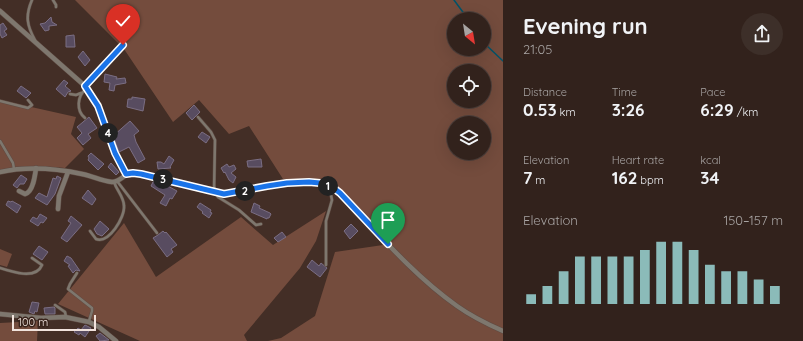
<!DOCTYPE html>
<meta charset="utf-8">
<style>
:root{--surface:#32221c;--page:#3d2f29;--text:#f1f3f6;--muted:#a8a4a3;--line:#4d3f3b;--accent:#8bbbb9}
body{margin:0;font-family:Quicksand,sans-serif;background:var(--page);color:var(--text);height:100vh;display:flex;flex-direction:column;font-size:15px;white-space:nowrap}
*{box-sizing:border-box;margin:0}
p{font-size:13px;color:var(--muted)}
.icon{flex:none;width:22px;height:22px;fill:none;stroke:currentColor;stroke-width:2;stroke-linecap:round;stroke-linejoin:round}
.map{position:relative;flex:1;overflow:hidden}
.details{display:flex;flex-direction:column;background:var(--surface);width:300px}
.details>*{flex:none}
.needle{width:26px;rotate:150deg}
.controls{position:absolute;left:447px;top:12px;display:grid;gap:8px}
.controls a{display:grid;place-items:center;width:44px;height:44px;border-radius:50%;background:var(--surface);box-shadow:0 4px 16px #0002,0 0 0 1px var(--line);font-size:20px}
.scale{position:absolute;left:12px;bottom:10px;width:84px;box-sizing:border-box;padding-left:4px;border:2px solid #f1e3dd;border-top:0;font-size:11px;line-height:14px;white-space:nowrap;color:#f1e3dd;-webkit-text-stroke:3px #39241c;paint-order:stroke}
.pin{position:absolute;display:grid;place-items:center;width:34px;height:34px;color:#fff;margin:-41px -17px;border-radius:50% 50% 50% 0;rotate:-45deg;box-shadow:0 0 4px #0007}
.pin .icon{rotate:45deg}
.km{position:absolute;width:20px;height:20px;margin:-10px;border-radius:50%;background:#222;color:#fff;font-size:11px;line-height:20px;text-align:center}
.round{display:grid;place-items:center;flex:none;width:42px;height:42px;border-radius:21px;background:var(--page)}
.headline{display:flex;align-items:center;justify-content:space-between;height:68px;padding:0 20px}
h1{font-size:22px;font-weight:700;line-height:30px}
.metrics{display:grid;grid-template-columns:repeat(3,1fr);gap:6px;height:68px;padding:4px 20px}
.metrics div{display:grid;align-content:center}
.metrics b{font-size:17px;font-weight:700}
.metrics small{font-size:11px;font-weight:400}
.metrics p{font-size:11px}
.chart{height:112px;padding:8px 20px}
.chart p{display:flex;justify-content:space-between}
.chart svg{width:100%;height:72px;margin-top:4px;stroke:var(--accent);stroke-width:6}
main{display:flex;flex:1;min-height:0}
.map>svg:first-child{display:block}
.green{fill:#744c3d;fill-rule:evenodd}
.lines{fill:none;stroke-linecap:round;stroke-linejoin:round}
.stream{stroke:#005369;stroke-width:1.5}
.building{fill:#584c60;stroke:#7b6e83}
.service-casing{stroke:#5f4b43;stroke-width:3.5}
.minor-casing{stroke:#5f4b43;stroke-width:5.5}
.path{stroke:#85736c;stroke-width:1;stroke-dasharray:3 3;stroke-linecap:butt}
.service{stroke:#7e776e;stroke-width:2.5}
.minor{stroke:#7e776e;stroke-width:4.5}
.route-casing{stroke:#fff;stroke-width:8}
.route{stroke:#1a73e8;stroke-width:5}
</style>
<main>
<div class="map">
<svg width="503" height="341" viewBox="0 0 503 341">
<rect width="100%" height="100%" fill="#432e26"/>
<!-- green -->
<g class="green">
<path d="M75 0H503V341H268L281 338 315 316 335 252 383 245 334 182 283 179 249 126 229 134 199 100 173 122 124 49ZM454 19H484V49H454ZM454 71H484V101H454ZM454 123H484V153H454Z"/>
<path d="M0 100 76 117 71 134 84 149 65 168C42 166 23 166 0 170Z"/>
<path d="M326 211 316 241 300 268 244 335 247 341H140L58 304 124 223 156 277 241 217 273 245Z"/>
<path d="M0 249 12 254 7 267 0 265Z"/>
<path d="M38 321 37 341H0V323Z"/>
</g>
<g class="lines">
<!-- stream -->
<g class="stream">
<path d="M454 0 468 19"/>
<path d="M484 43 503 61"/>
</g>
</g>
<!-- building -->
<g class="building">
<path d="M51 17 52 22 57 25 49 26V30L45 31 40 24 45 23Z"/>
<path d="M3 23 7 29 4 31 7 35 2 38 0 34V25Z"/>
<path d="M74 35 75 47H66V36Z"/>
<path d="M83 51 90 60 85 66 78 57Z"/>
<path d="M105 74 117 77 116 79 125 78 126 83 115 85 114 91 109 90 110 83 104 82Z"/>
<path d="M64 80 68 83 65 86 71 91 68 92 65 97 56 89Z"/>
<path d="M21 86 31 93 26 98 17 91Z"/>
<path d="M132 97 145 99 143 111 127 107 128 99H132Z"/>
<path d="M194 105 200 112 192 120 186 113Z"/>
<path d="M89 117 97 128 88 134 91 138 83 145 77 138 82 133 77 127Z"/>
<path d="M130 121 139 131 134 135 136 142 145 159 138 163 129 147 119 152 113 136Z"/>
<path d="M202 132 210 137 206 143 198 137Z"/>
<path d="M91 153 104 164 98 170 88 160 89 158 88 156Z"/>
<path d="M169 156 174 160 170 167 171 168 158 169 157 162H161L164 164Z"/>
<path d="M261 159 262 167H248L247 161Z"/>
<path d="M111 163 119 172 116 175 108 167Z"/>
<path d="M227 164 229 167 234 165 236 169 231 173 236 177 233 183 229 180 225 172 224 173 221 168Z"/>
<path d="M21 175 27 179 24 184H20L17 188 13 185Z"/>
<path d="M57 176 61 178 55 194 47 205 35 198 39 193 47 197 53 178 56 179Z"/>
<path d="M153 182 164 184 177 191 172 199 170 198 166 206 160 203 165 195 151 186Z"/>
<path d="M88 190 96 199 92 205 82 198Z"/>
<path d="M8 201 11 202 12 201 21 206 17 213 6 205Z"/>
<path d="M200 203 211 210 210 212 212 213 209 218 202 213 203 212 197 207Z"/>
<path d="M254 203 260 206 259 208 270 213 271 214 269 218H267V219L251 212Z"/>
<path d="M40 214 47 218 43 223 41 222 38 226 30 221 33 217 37 219Z"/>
<path d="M71 216 82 225 67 242 61 238 71 223 68 221Z"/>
<path d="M100 221 109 229 102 236 97 234 94 229Z"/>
<path d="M351 224 358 231 350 239 344 231Z"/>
<path d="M163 231 165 233 166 232 177 245 171 249 173 252 167 257 153 238 158 235Z"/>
<path d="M282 232 286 237 278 242 274 238Z"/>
<path d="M39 246 48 252 42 260 33 254Z"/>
<path d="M67 256 71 258 80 271 76 270 73 273 68 266 70 265 64 261Z"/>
<path d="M312 260 319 266 321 263 327 268 320 277 307 267Z"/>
<path d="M32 302 39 303 37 312 35 311 34 314 29 312Z"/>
<path d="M54 307 55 308V314H45L44 308Z"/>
<path d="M85 325 91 328 85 337 80 333 79 335 74 332 78 328 81 330Z"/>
<path d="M100 333 109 340 100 341 96 336Z"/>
</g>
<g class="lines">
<!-- service casing -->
<g class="service-casing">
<g id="service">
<path d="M32 0C25 16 27 26 35 40"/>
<path d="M53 0 56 5V7"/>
<path d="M70 94 76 95 81 93"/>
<path d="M0 101 28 108 32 105 28 100"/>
<path d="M198 117 211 132 215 140 214 192"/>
<path d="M85 118C76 111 77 96 86 89"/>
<path d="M0 141 13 163 14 169"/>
<path d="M117 181 157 233"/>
<path d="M216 193 218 197 239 210 256 225 261 224"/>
<path d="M90 231 96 239C109 244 125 217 124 206 124 197 117 191 114 182"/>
<path d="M326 265V221L332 200 329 186"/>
<path d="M0 268C12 272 36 280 42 265L32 258"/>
<path d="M77 273 70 284 68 289 92 308V311L89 321"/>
<path d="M55 305 65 312 66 317"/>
</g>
</g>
<!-- minor casing -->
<g class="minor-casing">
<g id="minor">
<path d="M0 11 85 86C98 102 105 123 112 143 115 153 119 165 125 175"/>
<path d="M0 172C28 166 54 168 82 174 92 176 102 181 112 182 121 182 124 173 133 173L224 194 267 186 287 183 309 182 320 183 331 186 340 193C377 232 413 275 457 306 471 316 487 324 503 331"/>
<path d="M19 191 25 194C33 192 35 176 36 168"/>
<path d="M58 209 59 196 68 172"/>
<path d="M0 314 41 318 65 317 89 322 99 327 116 341"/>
</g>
</g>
<!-- path -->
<path class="path" d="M88 82 123 45"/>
<!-- service -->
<use href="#service" class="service"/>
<!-- minor -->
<use href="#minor" class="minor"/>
</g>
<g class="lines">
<!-- route casing -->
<g class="route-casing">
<path id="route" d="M123 45 85 86 98 106 115 153 126 174 133 173 141 174 224 194 267 186 287 183 309 182 320 183 331 186 340 193 388 244"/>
</g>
<!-- route -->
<use href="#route" class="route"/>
</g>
</svg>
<div class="controls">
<a><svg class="needle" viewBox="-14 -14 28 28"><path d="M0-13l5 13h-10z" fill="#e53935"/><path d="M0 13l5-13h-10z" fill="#a8a4a3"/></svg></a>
<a><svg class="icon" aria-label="locate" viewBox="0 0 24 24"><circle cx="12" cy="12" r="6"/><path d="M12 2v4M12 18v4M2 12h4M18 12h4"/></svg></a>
<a><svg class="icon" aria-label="layers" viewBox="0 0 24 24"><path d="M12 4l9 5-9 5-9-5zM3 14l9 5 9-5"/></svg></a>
</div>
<div class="scale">100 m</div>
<div class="pin" style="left:388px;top:244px;background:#1e9e55"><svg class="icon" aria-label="arrive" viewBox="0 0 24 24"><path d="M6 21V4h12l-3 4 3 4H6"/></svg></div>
<div class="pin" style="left:123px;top:45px;background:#d93025"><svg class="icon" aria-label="check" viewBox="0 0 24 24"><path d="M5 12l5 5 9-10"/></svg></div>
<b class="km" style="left:328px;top:186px">1</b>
<b class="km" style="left:245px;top:191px">2</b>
<b class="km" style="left:163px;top:179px">3</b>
<b class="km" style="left:108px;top:133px">4</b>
</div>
<section class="details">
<div class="headline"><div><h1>Evening run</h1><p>21:05</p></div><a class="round"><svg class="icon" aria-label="share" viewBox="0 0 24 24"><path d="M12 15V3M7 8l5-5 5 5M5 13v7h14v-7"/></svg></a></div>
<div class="metrics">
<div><p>Distance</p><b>0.53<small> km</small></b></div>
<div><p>Time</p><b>3:26</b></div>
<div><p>Pace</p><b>6:29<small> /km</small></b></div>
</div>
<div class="metrics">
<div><p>Elevation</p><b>7<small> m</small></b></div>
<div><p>Heart rate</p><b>162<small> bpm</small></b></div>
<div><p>kcal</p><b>34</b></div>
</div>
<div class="chart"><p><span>Elevation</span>150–157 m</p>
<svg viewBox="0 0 160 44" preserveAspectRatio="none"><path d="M5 44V38M15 44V33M25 44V24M35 44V15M45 44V15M55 44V15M65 44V15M75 44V11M85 44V6M95 44V6M105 44V11M115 44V20M125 44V24M135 44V24M145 44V29M155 44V33"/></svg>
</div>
</section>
</main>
